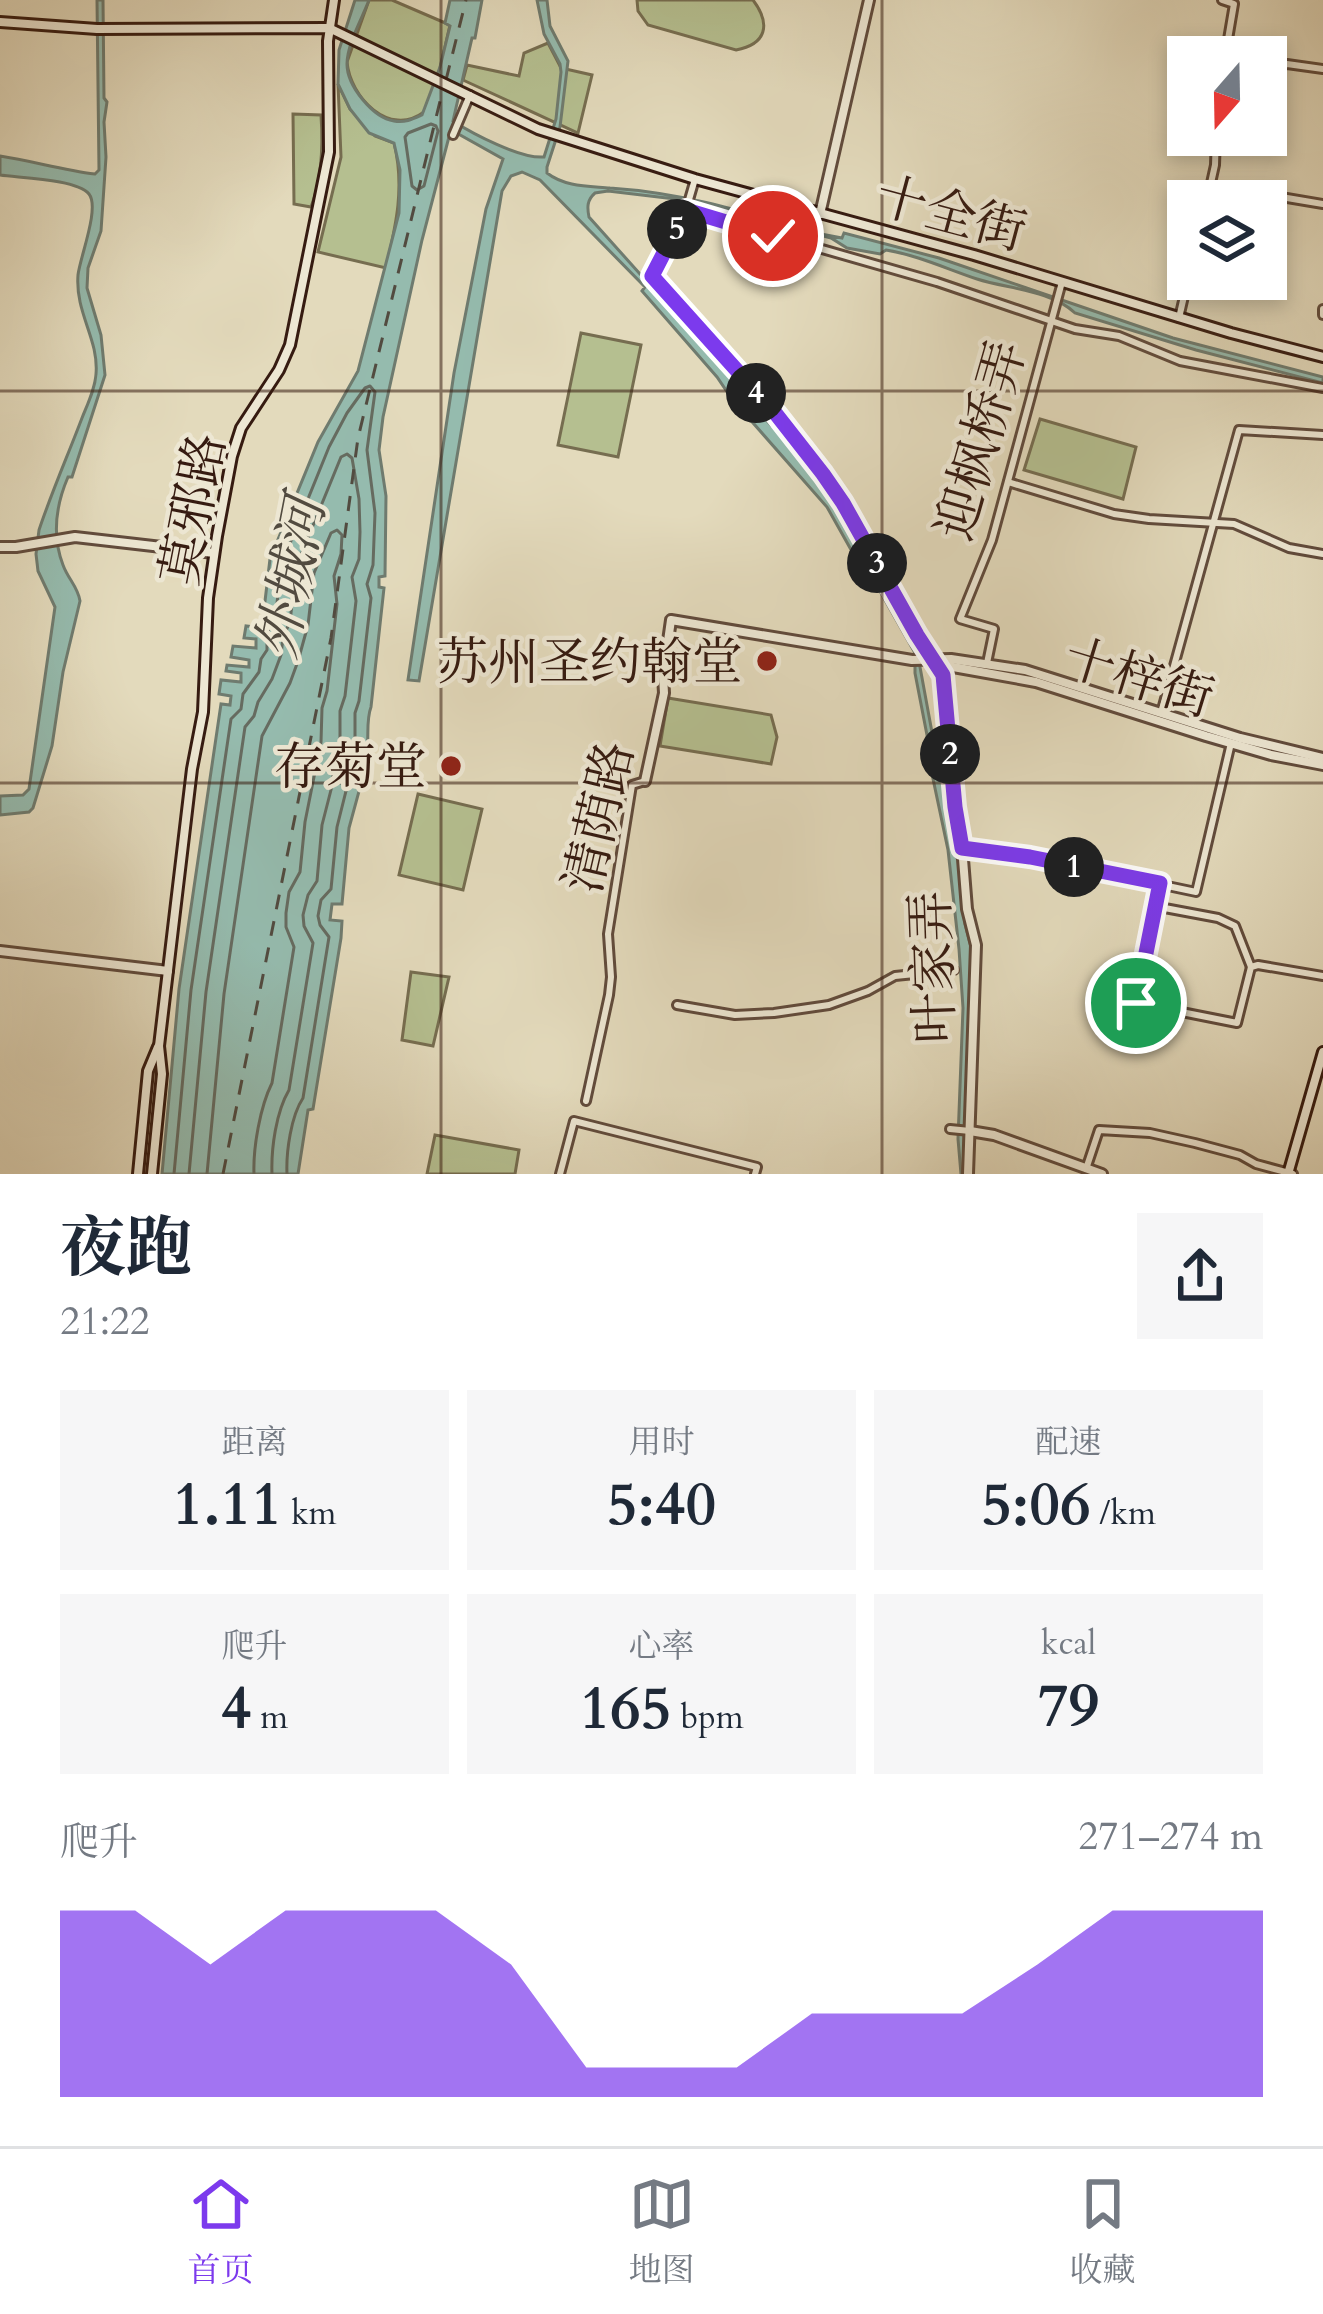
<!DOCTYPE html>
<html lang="zh">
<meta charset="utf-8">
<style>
:root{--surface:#fff;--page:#f6f6f7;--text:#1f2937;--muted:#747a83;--line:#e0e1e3;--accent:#7c3aed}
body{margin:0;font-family:Cardo,"Noto Serif SC",serif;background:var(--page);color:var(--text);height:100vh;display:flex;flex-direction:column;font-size:45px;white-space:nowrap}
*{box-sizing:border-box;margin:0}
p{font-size:39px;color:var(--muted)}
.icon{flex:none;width:66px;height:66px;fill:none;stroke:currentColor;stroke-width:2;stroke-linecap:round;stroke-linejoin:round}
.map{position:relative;height:1174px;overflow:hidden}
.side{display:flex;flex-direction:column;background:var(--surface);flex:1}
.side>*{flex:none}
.needle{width:78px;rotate:200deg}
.buttons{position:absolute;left:1167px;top:36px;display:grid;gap:24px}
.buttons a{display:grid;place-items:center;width:120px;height:120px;border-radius:0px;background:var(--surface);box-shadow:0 6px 18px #0003;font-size:60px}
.pin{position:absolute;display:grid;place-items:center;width:102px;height:102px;color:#fff;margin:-51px;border:6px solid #fff;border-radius:50%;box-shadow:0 3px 12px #0007}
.km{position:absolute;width:60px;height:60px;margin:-30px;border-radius:50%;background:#222;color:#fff;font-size:33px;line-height:60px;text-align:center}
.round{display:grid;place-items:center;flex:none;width:126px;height:126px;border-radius:0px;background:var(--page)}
.overview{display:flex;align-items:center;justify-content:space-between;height:204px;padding:0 60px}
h1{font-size:66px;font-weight:700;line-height:90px}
.metrics{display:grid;grid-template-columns:repeat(3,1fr);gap:18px;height:204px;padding:12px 60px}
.metrics div{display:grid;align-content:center;border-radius:0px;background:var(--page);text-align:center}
.metrics b{font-size:60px;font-weight:700}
.metrics small{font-size:33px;font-weight:400}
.metrics p{font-size:33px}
.chart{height:336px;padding:24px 60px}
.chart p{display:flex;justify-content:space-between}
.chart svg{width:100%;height:216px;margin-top:12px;fill:var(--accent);opacity:.7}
.menu{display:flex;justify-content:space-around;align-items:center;height:168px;border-top:3px solid var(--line);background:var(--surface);font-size:33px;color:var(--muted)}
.menu a{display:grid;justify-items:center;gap:6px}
.menu .on{color:var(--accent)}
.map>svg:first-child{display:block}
.green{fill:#b5bf90;stroke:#766d50;stroke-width:3}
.water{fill:#95bbae;stroke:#6f7b6f;stroke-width:3}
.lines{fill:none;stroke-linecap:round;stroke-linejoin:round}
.shore{stroke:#666b60;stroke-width:3}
.ferry{stroke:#524b40;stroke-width:3;stroke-dasharray:15 12;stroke-linecap:butt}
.minor-casing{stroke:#614b3c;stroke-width:12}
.tertiary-casing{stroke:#614b3c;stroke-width:14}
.secondary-casing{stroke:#361b11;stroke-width:14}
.minor{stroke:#ede7d3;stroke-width:6}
.tertiary{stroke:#ede7d3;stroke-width:8}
.secondary{stroke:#ede7d3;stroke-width:8}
.route-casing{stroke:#fff;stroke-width:24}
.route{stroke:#7c3aed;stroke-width:15}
.grid{fill:none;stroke:#361b11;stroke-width:3;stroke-opacity:0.55}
.poi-dot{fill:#8f2418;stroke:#ede7d3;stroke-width:4.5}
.labels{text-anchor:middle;stroke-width:9;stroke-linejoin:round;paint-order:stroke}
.street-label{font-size:51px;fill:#361b11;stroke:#ede7d3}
.poi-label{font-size:51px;fill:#361b11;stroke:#ede7d3;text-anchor:end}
.water-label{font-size:54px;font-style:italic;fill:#524b40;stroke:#ede7d3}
</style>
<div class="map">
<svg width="1323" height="1174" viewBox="0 0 1323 1174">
<rect width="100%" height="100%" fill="#e3dabc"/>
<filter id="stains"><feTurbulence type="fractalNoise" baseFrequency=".00167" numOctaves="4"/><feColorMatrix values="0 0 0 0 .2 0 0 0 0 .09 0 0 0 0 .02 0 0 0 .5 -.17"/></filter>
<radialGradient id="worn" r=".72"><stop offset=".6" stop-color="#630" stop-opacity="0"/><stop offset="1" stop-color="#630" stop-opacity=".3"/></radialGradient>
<!-- green -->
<g class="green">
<path d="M369 0H392L450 25 439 73 424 112C389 138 350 97 347 62Z"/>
<path d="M637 0H753C771 24 767 44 736 50L648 25 638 11Z"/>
<path d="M548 43 561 68 592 75 578 133 463 80 467 65 519 76 524 53Z"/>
<path d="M338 84 350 109 375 136 394 143C405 187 396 225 386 268L318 252 341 157Z"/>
<path d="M293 114 321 115C323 144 322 179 311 207L294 204Z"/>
<path d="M581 333 641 345 618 457 558 445Z"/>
<path d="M1040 419 1136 447 1123 499 1024 470Z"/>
<path d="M668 698 771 715 777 737 771 764 660 746Z"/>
<path d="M418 794 482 809 463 890 399 875Z"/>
<path d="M411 972 449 977 433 1046 402 1040Z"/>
<path d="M435 1135 519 1150 515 1174H427Z"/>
</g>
<!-- water -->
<g class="water">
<path d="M97 0H103L104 98 107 102 104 122 106 157 101 231 88 268 87 288 101 335 105 375 72 477H68C56 505 52 536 63 565 68 579 78 587 80 601L63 672 52 746 33 808 29 812 0 815V796L23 795 29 789 55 607 38 571 36 554 39 530C52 491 68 455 82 418 88 403 95 389 96 374 99 339 75 313 78 275 80 257 100 208 89 194 77 179 20 178 0 175V156C33 161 62 170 95 174L99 170Z"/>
<path d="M355 0H369C362 19 347 44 347 64 347 86 373 118 394 121 405 123 413 119 422 115L440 67 450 26 445 23 450 0H482L475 38H472L453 121C473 134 521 159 544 157L556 119 561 72 560 64 544 34 537 0H547L550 26 568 61 560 127 547 167V173C565 187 589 186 610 188 686 193 748 213 821 234L842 238 844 233 939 258 1173 338 1323 377V383L1196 350 1075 313C1051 290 1008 289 977 279 947 269 917 255 886 250L880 254 847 248 831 238 692 201 608 191 595 193C587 200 587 207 589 217L691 331 694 329 749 394 746 398 771 425 778 421 792 437 790 440 832 493 908 627 922 646 920 667 938 765 959 841 965 924 971 947 973 991 967 1174H961L958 1139 963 1008 959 949 948 850 932 774V761L915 673V653L877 586 872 587 827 507 732 399 717 377 642 291 645 287 540 180 522 172 511 176 502 191 419 681 408 680 454 373 486 209 503 159 453 131 450 133 422 240 383 417 379 450 386 496 385 576 379 577V587L384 588 371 707C366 720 369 735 367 751 365 763 360 769 358 782L361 784 349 828 342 904H332L330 920 342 921 341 938 313 1109 308 1110 298 1174H162L179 989 221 704 230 705 231 696 219 694 221 680 241 682V673L226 671 227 665 249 667V660L231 657 233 646 256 648V639L244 638 246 626 255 627 263 618 270 559 318 442 358 371 399 213 400 170 394 143 369 133 350 109 338 84 339 50Z"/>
</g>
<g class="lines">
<!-- shore -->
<g class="shore">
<path d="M431 124 436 126 438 131 424 186 417 190 412 186 405 137 408 133Z"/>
<path d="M174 1174 191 990 231 719 241 709 243 694 259 672 261 659 267 650V633L275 619 282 563 329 447 347 413 365 388 370 386 375 392 367 450 375 513 373 565 367 584 371 598 359 701 355 713V750L349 763 347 787 337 827 331 889 321 900 318 916 320 925 329 937 303 1098C291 1116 286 1152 287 1174"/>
<path d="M189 1174 206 992 245 727 254 716 258 702 272 679 281 655 283 637 290 622 296 567 341 457 347 454 352 458 359 499 360 532 359 559 352 577 356 601 345 696 340 711V746L334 760 332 786 322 825 317 881 308 895 303 915 304 926 313 943 289 1090C276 1112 271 1149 272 1174"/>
<path d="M207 1174 224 994 262 736 290 683 298 661 308 625 314 573 331 533 337 530 342 535 341 554 334 576 337 604 327 691 322 708 321 742 305 822 300 872 289 892 286 913V927L294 947 272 1083C260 1107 253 1148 254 1174"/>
</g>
<!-- ferry -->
<g class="ferry">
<path d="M446 80 466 0"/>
<path d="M223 1174 331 638 358 438 443 89"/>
</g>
<!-- minor casing -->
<g class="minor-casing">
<g id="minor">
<path d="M1222 0 1234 4 1225 57"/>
<path d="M1266 66 1287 64 1323 69"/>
<path d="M453 135 470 95"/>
<path d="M695 179 686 210 652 276C717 348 788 419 841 501 875 552 900 609 933 660"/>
<path d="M1210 185 1323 204"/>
<path d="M1207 201 1215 165 1216 135"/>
<path d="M686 210 937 282 1075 329 1119 336 1180 361 1323 388"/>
<path d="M1323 309V315"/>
<path d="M1179 318 1188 279"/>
<path d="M1008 482 1114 514 1149 519 1234 524 1289 548 1323 554"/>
<path d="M987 663 994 629 960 619 992 540 1062 282"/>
<path d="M1161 713 1239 430 1323 435"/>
<path d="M962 848 1030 857 1196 892 1231 743"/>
<path d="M1160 883 1136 1003 1237 1023 1251 967 1258 965 1323 976"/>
<path d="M1154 906 1218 918 1235 926 1251 967"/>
<path d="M677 1005 735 1015 774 1013 829 1005 868 991 895 976 954 970"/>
<path d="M586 1101 609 995 611 977 608 934 632 785 645 781"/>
<path d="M950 1129 970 1131"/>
<path d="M1086 1169 1099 1130 1150 1133 1195 1143 1240 1155 1256 1164 1293 1174"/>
<path d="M560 1174 574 1121 757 1167 755 1174"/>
</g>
</g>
<!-- tertiary casing -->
<g class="tertiary-casing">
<g id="tertiary">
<path d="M820 214 869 0"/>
<path d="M0 547H16L75 537 214 553"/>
<path d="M934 661 943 675 954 807 963 859 967 909 976 945 968 1174"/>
<path d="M935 661 942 665 1036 682 1206 736 1271 755 1323 765"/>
<path d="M645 781 664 693 663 676 671 620 912 660 951 659 1025 670 1240 738 1323 758"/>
<path d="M0 951 168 971"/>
<path d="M970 1131 994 1135 1102 1174"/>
</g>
</g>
<!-- secondary casing -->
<g class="secondary-casing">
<g id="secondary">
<path d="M0 22 97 29 329 28 538 129 695 179 974 255 1231 333 1323 357"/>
<path d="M138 1174 148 1071 158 1047"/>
<path d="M152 1174 162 1074 159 1046 192 769 203 712 208 598 217 536 232 456 241 428 279 370 290 345 329 152 328 41 334 0"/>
<path d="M1288 1174 1323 1052"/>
</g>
</g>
<!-- minor -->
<use href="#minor" class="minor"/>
<!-- tertiary -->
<use href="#tertiary" class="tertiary"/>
<!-- secondary -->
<use href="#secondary" class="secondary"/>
</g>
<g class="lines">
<!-- route casing -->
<g class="route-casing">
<path id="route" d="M773 236 686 210 652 276 776 414 823 474 843 503 917 635 943 675 955 807 962 848 1030 857 1160 883 1136 1003"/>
</g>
<!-- route -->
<use href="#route" class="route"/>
</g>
<!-- grid -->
<path class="grid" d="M441 0V1174M882 0V1174M0 391H1323M0 783H1323"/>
<!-- markers -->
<g class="poi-dot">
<circle cx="767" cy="661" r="12"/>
<circle cx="451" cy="766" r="12"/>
</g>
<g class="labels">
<!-- street labels -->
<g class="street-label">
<text transform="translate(951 213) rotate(15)" y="18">十全街</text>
<text transform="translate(980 440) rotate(-74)" y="18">迎枫桥弄</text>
<text transform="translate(192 509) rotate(-79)" y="18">莫邪路</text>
<text transform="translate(1139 677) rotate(17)" y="18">十梓街</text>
<text transform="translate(598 817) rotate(-77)" y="18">清荫路</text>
<text transform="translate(932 967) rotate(-92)" y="18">叶家弄</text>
</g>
<!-- poi labels -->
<g class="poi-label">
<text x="743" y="679">苏州圣约翰堂</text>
<text x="427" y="784">存菊堂</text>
</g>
<!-- water labels -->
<g class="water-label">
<text transform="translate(290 578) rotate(-79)" y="19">外城河</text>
</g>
</g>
<rect width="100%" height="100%" filter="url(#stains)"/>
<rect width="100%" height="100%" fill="url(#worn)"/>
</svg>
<div class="buttons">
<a><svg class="needle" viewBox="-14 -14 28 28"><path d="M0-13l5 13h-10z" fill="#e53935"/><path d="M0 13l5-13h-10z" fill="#747a83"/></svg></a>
<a><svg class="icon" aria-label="layers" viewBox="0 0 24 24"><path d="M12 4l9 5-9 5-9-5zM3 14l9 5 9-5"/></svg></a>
</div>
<div class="pin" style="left:1136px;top:1003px;background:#1e9e55"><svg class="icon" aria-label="arrive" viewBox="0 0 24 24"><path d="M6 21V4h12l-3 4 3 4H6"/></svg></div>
<div class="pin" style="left:773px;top:236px;background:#d93025"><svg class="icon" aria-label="check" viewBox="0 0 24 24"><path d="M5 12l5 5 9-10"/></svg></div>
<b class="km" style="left:1074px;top:867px">1</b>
<b class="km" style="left:950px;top:754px">2</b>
<b class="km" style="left:877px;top:563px">3</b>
<b class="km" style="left:756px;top:393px">4</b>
<b class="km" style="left:677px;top:229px">5</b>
</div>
<section class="side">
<div class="overview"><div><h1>夜跑</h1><p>21:22</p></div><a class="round"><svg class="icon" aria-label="share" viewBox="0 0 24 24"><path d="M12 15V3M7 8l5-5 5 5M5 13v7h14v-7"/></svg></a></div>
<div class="metrics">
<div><p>距离</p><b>1.11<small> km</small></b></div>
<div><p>用时</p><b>5:40</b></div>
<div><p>配速</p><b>5:06<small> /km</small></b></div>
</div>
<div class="metrics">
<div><p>爬升</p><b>4<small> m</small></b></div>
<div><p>心率</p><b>165<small> bpm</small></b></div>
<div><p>kcal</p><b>79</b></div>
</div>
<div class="chart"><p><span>爬升</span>271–274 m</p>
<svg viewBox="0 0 160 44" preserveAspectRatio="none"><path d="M0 44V6L10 6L20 17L30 6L40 6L50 6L60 17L70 38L80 38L90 38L100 27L110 27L120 27L130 17L140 6L150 6L160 6V44z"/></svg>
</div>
</section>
<nav class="menu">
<a class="on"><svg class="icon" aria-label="home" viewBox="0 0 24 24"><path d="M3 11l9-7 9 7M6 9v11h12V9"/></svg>首页</a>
<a><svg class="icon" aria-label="map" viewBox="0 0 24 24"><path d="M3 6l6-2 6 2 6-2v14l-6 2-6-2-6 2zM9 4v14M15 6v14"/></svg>地图</a>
<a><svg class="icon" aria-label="saved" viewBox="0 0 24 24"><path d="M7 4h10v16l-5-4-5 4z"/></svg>收藏</a>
</nav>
